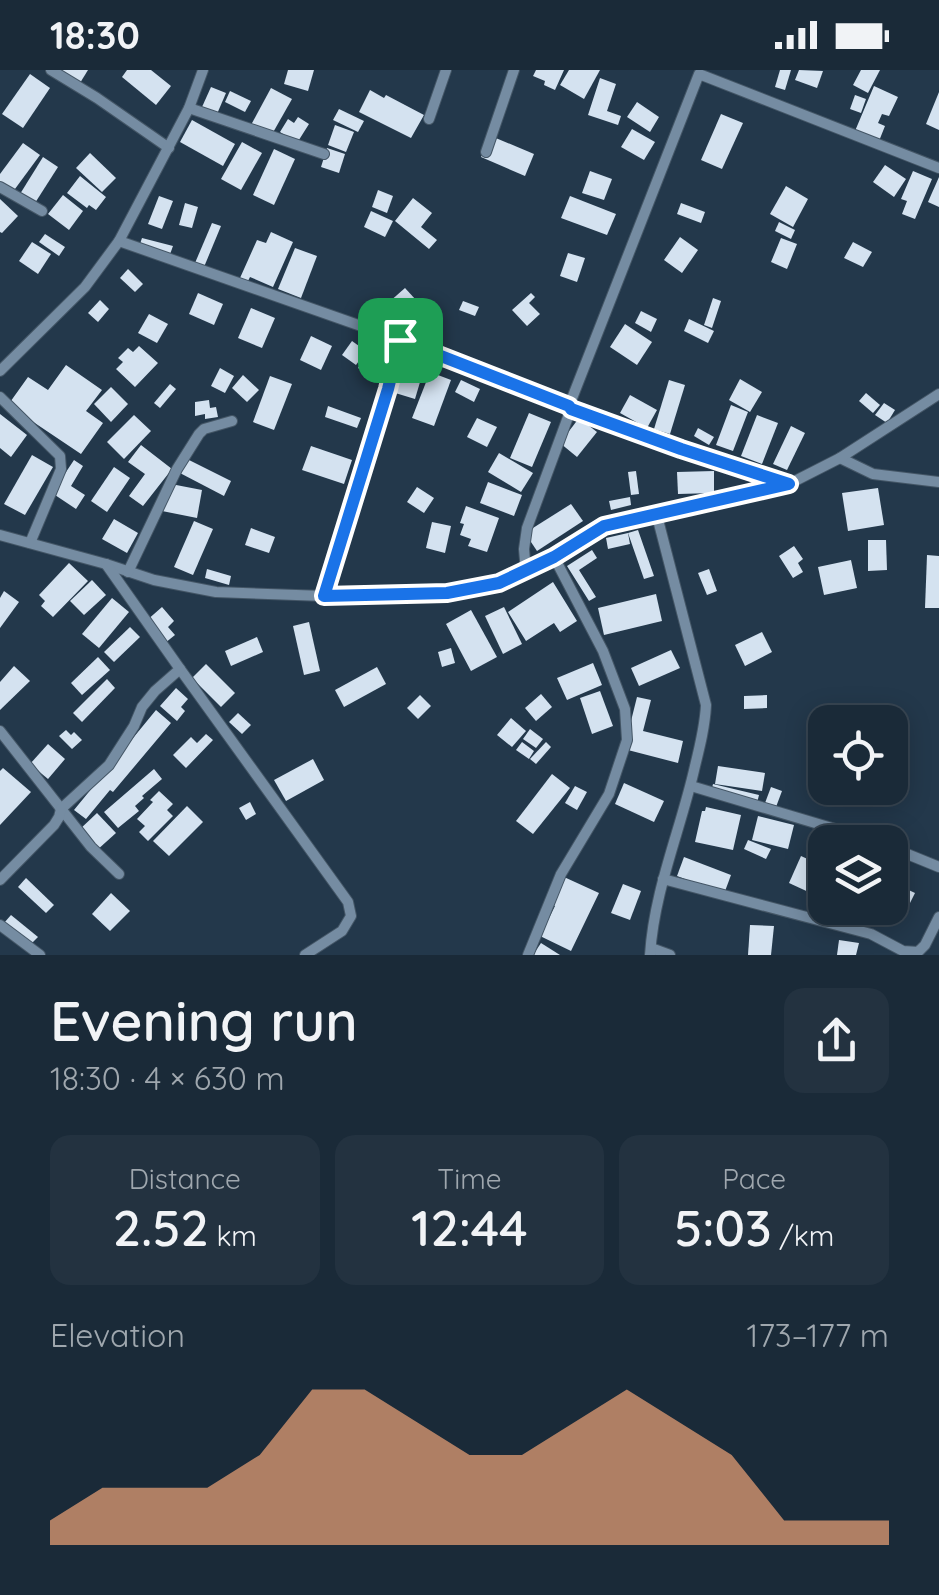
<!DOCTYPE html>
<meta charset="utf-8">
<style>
:root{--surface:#1a2a38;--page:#233240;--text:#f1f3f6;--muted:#9fa7ae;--line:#384653;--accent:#efa377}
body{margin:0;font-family:Quicksand,sans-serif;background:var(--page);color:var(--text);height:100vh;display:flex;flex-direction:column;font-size:38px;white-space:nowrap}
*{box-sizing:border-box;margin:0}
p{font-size:32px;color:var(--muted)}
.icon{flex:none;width:55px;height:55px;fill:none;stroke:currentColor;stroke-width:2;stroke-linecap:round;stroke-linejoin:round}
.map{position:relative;height:885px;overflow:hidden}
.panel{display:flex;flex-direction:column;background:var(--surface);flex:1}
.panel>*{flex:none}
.controls{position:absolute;left:808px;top:635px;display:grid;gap:20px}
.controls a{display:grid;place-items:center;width:100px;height:100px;border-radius:20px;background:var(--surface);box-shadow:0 5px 25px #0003,0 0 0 2px var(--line);font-size:50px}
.pin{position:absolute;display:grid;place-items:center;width:85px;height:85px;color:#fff;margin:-42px;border-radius:20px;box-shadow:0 5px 15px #0006}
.round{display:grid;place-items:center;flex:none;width:105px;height:105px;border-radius:20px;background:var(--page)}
.head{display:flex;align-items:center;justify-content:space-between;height:170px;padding:0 50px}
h1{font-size:55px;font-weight:600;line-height:75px}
.figures{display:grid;grid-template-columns:repeat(3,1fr);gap:15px;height:170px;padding:10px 50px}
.figures div{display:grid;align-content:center;border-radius:20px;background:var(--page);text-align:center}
.figures b{font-size:50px;font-weight:600}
.figures small{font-size:28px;font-weight:400}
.figures p{font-size:28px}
.chart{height:280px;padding:20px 50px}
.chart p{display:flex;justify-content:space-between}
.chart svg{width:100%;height:180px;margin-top:10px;fill:var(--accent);opacity:.7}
.status{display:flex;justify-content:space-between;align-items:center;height:70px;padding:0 50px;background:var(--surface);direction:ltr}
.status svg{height:28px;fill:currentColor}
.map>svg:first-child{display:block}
.building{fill:#d4e2f0}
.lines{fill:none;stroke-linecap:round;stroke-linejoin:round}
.street-casing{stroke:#445666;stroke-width:12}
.street{stroke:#758ca2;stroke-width:10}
.route-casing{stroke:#fff;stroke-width:20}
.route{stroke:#1a73e8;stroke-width:12}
</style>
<div class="status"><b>18:30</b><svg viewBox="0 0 49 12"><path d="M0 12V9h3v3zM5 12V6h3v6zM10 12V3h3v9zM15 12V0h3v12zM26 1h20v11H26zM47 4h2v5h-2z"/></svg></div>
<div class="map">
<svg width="939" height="885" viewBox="0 0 939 885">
<rect width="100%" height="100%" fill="#23384b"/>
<!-- building -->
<g class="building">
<path d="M59 0H88L80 13Z"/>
<path d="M127 0H151L171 16 156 35 122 7Z"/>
<path d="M288 0H314L308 21 284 14Z"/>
<path d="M536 0H564L555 20 544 15 545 11 533 6Z"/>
<path d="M569 0H600L584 29 560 15Z"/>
<path d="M780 0H791L785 20 775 17Z"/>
<path d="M799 0 823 1 817 18 795 10Z"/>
<path d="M861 0H880L868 23 853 15Z"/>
<path d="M30 4 50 18 23 58 2 44Z"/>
<path d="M600 8 616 14 607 41 621 46 618 55 588 45Z"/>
<path d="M874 16 898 27 889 46 882 44 878 53 885 56 879 71 855 61Z"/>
<path d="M211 17 226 23 217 44 202 37Z"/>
<path d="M271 18 292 29 271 66 251 55Z"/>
<path d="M370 20 384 28 386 25 424 45 411 68 359 42Z"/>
<path d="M230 21 251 31 245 42 225 32Z"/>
<path d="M939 22V60L926 54Z"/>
<path d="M855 25 866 29 861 43 850 39Z"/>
<path d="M637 32 659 47 650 62 627 47Z"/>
<path d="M339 39 364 51 358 62 333 50Z"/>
<path d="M721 44 743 53 722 99 701 90Z"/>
<path d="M298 47 309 54 297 73 280 62 288 49 294 53Z"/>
<path d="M192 50 235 74 223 96 180 72Z"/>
<path d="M335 55 354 62 346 82 328 75Z"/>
<path d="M632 59 655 72 644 90 621 77Z"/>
<path d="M491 66 534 84 525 106 481 87Z"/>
<path d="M242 72 262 83 241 120 221 109Z"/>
<path d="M23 73 40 85 12 123 0 114V104Z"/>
<path d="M327 78 345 84 339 103 321 97Z"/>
<path d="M274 79 295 89 274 135 253 125Z"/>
<path d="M90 83 116 108 102 122 76 98Z"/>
<path d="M43 87 58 97 35 133 20 124Z"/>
<path d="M885 95 906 109 894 127 873 112Z"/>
<path d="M590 101 612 109 604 130 582 123Z"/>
<path d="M913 101 932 109 915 149 902 144 907 131 901 129Z"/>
<path d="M80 106 106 127 96 140 89 135 87 138 67 123Z"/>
<path d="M939 107V137L928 132Z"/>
<path d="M786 116 808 129 793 157 770 144Z"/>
<path d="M378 120 393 126 387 143 372 137Z"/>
<path d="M63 125 83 141 69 160 48 144Z"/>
<path d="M159 126 173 131 162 159 148 154Z"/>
<path d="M570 126 616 144 607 165 561 148Z"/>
<path d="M413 128 432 143 421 157 437 170 429 179 395 151Z"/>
<path d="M0 129 18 146 2 163 0 162Z"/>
<path d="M185 133 198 137 192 158 179 155Z"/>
<path d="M681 133 705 142 701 153 677 144Z"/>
<path d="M371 141 393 151 385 167 364 157Z"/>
<path d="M779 152 795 160 791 169 775 161Z"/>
<path d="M212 153 221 156 204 197 195 193Z"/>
<path d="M271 162 293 172 273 217 250 207 248 211 240 208 257 170 266 173Z"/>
<path d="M45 164 65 177 59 186 39 172Z"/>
<path d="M680 167 698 180 682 203 664 190Z"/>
<path d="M142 168 173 176 169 187 139 177Z"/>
<path d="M781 168 797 174 787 199 771 192Z"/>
<path d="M32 172 51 184 38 204 19 191Z"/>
<path d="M853 172 872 182 863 197 844 188Z"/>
<path d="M295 178 317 186 301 228 278 219Z"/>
<path d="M568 183 585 188 577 212 560 206Z"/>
<path d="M128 199 143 214 135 222 120 208Z"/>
<path d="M405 218 416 230 391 252 380 240Z"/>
<path d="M198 223 223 234 214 255 189 244Z"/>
<path d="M531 223 535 227 529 233 540 244 527 256 512 240Z"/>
<path d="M713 228 721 231 712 258 704 255Z"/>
<path d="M100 230 109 239 98 252 88 243Z"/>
<path d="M463 231 479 237 475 246 459 240Z"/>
<path d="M251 238 275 248 262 278 238 268Z"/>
<path d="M641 241 657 249 651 262 635 253Z"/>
<path d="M149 244 168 254 157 273 138 263Z"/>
<path d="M689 249 714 261 708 273 684 261Z"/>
<path d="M625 254 652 272 637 295 610 277Z"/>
<path d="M311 266 332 276 321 300 300 290Z"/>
<path d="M352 271 366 281 356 295 342 285Z"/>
<path d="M139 276 158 293 135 317 116 299 123 292 118 288 128 278 133 282Z"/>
<path d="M371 277 391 289 379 310 358 298Z"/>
<path d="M66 295 102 320 86 341 103 353 81 384 8 335 28 307 48 320Z"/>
<path d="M400 295 423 302 415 329 392 322Z"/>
<path d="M220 298 234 306 225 323 211 316Z"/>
<path d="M430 302 451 310 434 356 412 348Z"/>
<path d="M243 305 259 320 247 332 232 318Z"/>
<path d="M270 306 292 314 274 360 253 352Z"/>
<path d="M740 309 762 322 750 342 729 330Z"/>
<path d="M461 310 480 319 474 332 455 322Z"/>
<path d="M669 310 685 315 670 364 654 359Z"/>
<path d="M170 314 176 319 160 338 154 333Z"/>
<path d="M111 317 128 334 111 352 94 334Z"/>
<path d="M866 323 880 335 873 343 859 331Z"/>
<path d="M630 325 657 340 647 358 620 343Z"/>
<path d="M209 330 210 338 216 337 218 347 205 349V344L195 346V332Z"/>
<path d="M884 333 895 340 887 353 875 345Z"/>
<path d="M731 335 748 342 733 381 716 375Z"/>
<path d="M328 336 361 348 357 358 325 347Z"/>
<path d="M529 343 551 352 532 397 510 388Z"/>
<path d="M0 344 27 365 11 387 0 378Z"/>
<path d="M134 345 151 361 124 389 107 372Z"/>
<path d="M757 345 778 353 762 394 741 386Z"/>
<path d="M477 348 497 357 487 377 467 367Z"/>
<path d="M579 348 597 362 577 387 560 373Z"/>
<path d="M791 356 805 363 787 400 773 394Z"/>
<path d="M698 358 714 367 709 375 694 366Z"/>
<path d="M141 375 172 399 143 436 129 426 145 404 128 392Z"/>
<path d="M311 376 352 390 344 414 302 400Z"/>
<path d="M499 383 533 403 521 422 488 402Z"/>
<path d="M32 385 53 397 25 445 4 434Z"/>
<path d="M185 388 231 411 224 426 178 402Z"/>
<path d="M74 390 83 396 71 416 85 425 76 439 52 423Z"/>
<path d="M114 397 130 408 107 442 91 431Z"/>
<path d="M636 401 639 424 631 425 628 402Z"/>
<path d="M714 401V423L678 424 677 402Z"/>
<path d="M488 412 522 425 514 446 480 433Z"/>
<path d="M171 414 202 420 197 448 162 441Z"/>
<path d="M417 417 434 428 424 443 407 432Z"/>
<path d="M878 418 884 455 848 461 842 423Z"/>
<path d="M630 427 631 435 611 440 609 431Z"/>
<path d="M571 434 583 451 537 481 525 463Z"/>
<path d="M466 436 499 448 487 482 468 476 471 469 460 465 464 454 460 453Z"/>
<path d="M114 449 138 463 127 483 102 469Z"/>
<path d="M194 451 213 459 193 505 174 497Z"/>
<path d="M432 452 451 456 445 483 426 478Z"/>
<path d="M251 458 275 467 269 483 245 475Z"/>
<path d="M638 460 654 506 644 509 628 463Z"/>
<path d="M628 463 630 474 608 479 606 468Z"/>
<path d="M868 470H886L887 500 868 501Z"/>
<path d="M794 476 803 489 798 493 803 502 793 508 779 486Z"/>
<path d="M592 480 597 488 579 500 596 527 589 531 567 496Z"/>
<path d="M927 485 939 486V538H925Z"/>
<path d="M851 490 857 518 824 525 818 497Z"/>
<path d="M69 493 88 511 53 547 41 536 45 531 39 525Z"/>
<path d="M207 499 231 506 229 515 205 508Z"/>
<path d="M709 499 717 521 707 525 698 503Z"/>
<path d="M92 510 106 525 84 545 70 531Z"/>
<path d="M553 512 577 551 560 562 554 553 526 571 508 542Z"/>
<path d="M4 521 19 532 0 558V528Z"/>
<path d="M656 524 662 551 604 565 598 538Z"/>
<path d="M112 528 129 542 99 578 82 564Z"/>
<path d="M162 537 174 551 168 557 175 565 165 573 146 551Z"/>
<path d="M504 537 522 574 503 584 485 546Z"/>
<path d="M471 540 497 587 471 601 446 554Z"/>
<path d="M309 552 320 601 304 605 293 556Z"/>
<path d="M130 557 140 567 114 592 104 582Z"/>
<path d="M762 562 772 582 745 596 735 575Z"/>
<path d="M257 567 263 582 231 596 225 581Z"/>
<path d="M451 578 455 593 442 597 438 582Z"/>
<path d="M671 580 680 598 639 616 631 598Z"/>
<path d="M98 587 110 600 82 625 71 613Z"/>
<path d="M593 593 602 615 567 630 557 608Z"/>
<path d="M206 594 235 623 221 637 192 608Z"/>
<path d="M14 596 30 611 0 640V612Z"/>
<path d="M377 597 386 614 344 637 335 620Z"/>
<path d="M107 609 115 618 82 652 73 643Z"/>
<path d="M176 618 188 629 181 637 185 641 177 651 160 636Z"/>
<path d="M600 621 613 656 592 664 580 628Z"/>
<path d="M541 624 552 637 536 651 525 638Z"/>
<path d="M420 625 431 636 418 649 407 638Z"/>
<path d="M767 625V638L744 639V626Z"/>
<path d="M637 627 651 630 643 661 683 671 678 693 624 679Z"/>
<path d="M156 640 171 653 113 722 110 720 86 749 74 740Z"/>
<path d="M238 643 251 655 242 664 229 652Z"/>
<path d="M511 648 526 661 512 677 497 665Z"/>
<path d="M530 659 543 669 536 678 523 669Z"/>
<path d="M66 660 71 665 74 662 82 670 72 679 59 666Z"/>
<path d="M206 664 213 670 186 698 173 685 191 667 197 673Z"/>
<path d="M522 672 534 681 529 689 516 680Z"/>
<path d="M546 672 551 677 536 694 530 689Z"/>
<path d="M48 674 65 689 48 709 30 694Z"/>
<path d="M313 689 324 710 286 731 274 710Z"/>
<path d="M718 696 765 703 762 721 715 714Z"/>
<path d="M3 698 31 722 0 755V701Z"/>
<path d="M154 699 162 709 142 726 144 728 135 736 139 741 118 758 104 742Z"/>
<path d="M552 704 570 718 533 764 516 751Z"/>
<path d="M624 713 664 731 654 752 615 734Z"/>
<path d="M713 714 759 725 757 733 711 722Z"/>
<path d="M575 716 587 722 577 740 565 733Z"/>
<path d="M771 717 782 721 776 737 765 733Z"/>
<path d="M159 721 173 734 167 740 173 746 148 771 139 762 145 756 137 749 153 732 150 730Z"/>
<path d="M250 732 256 744 246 750 239 738Z"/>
<path d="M187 736 203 752 169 786 153 771Z"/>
<path d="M706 737 741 745 733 780 695 772 702 741H705Z"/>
<path d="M97 743 116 763 96 781 78 761Z"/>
<path d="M758 746 794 755 788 779 752 770Z"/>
<path d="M748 770 771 779 766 789 744 779Z"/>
<path d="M801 786 825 797V803L815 825 789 813Z"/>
<path d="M684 787 731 805 724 824 677 806Z"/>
<path d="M564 807 599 823 571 881 540 866 555 836 551 834Z"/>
<path d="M26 808 54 835 46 843 18 817Z"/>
<path d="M623 814 641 821 630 850 611 843Z"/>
<path d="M896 814 915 823 905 843 890 835V826Z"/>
<path d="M825 816V838H839L836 845 816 837Z"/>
<path d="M111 823 130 841 110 861 92 844Z"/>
<path d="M11 845 38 867 30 875 4 853Z"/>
<path d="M750 855 774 856 771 885H748Z"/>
<path d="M839 870 859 873 856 885H837Z"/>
<path d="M541 873 560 885H533Z"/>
</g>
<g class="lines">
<!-- street casing -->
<g class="street-casing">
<g id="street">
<path d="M51 0 97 28 169 78"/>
<path d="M189 38 324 84"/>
<path d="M429 49 446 0"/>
<path d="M486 82 514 0"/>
<path d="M0 117 42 141"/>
<path d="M119 171 401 270 569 336 571 339 681 379 785 413"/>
<path d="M0 301 85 217 119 171 189 38 203 0"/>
<path d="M0 327 60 386 61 399 30 473"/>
<path d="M569 336 699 4 939 98"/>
<path d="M840 388 873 404 939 412"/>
<path d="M0 465 106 494 154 510 216 522 324 526 447 523 499 513 526 502 604 456 789 414 840 388 939 324"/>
<path d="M128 502 177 399 199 364 204 359 232 351"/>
<path d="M526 502 524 479 527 458 571 339"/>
<path d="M324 526 388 319 401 270"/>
<path d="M180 599 348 832 351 846 342 861 305 885"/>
<path d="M0 661 91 777 119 804"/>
<path d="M691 716 879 772"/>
<path d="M890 777 939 797"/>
<path d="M663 809 871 864 903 881 918 882 925 875 939 847"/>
<path d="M0 810 54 755 59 747 61 739 109 695 134 656 142 637 155 621 180 599 106 494"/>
<path d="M0 855 40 885"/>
<path d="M651 878 670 885"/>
<path d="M528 885 561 804 609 724 627 670 625 639 603 581 554 487"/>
<path d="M650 885C654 820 681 759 695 696 700 676 705 656 706 635L657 446"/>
</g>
</g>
<!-- street -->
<use href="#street" class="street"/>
</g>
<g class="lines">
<!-- route casing -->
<g class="route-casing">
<path id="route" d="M400 270 569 336 571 339 681 379 789 414 604 456 554 487 499 513 447 523 324 526 388 319Z"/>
</g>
<!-- route -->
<use href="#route" class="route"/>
</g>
</svg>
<div class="controls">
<a><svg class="icon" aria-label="locate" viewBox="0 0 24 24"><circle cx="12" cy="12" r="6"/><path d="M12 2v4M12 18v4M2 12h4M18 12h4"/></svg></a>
<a><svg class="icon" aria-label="layers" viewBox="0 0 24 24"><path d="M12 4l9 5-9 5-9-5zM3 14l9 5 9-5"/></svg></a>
</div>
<div class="pin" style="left:400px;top:270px;background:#1e9e55"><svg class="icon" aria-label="arrive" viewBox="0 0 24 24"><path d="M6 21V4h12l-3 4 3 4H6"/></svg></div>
</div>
<section class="panel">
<div class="head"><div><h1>Evening run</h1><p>18:30 · 4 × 630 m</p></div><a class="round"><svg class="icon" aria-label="share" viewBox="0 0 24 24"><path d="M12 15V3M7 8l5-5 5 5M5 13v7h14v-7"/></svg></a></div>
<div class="figures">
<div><p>Distance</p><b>2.52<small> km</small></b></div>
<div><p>Time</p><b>12:44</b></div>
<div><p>Pace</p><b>5:03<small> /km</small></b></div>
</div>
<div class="chart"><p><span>Elevation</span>173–177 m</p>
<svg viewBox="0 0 160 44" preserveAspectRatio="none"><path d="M0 44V38L10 30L20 30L30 30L40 22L50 6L60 6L70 14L80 22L90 22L100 14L110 6L120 14L130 22L140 38L150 38L160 38V44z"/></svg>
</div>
</section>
